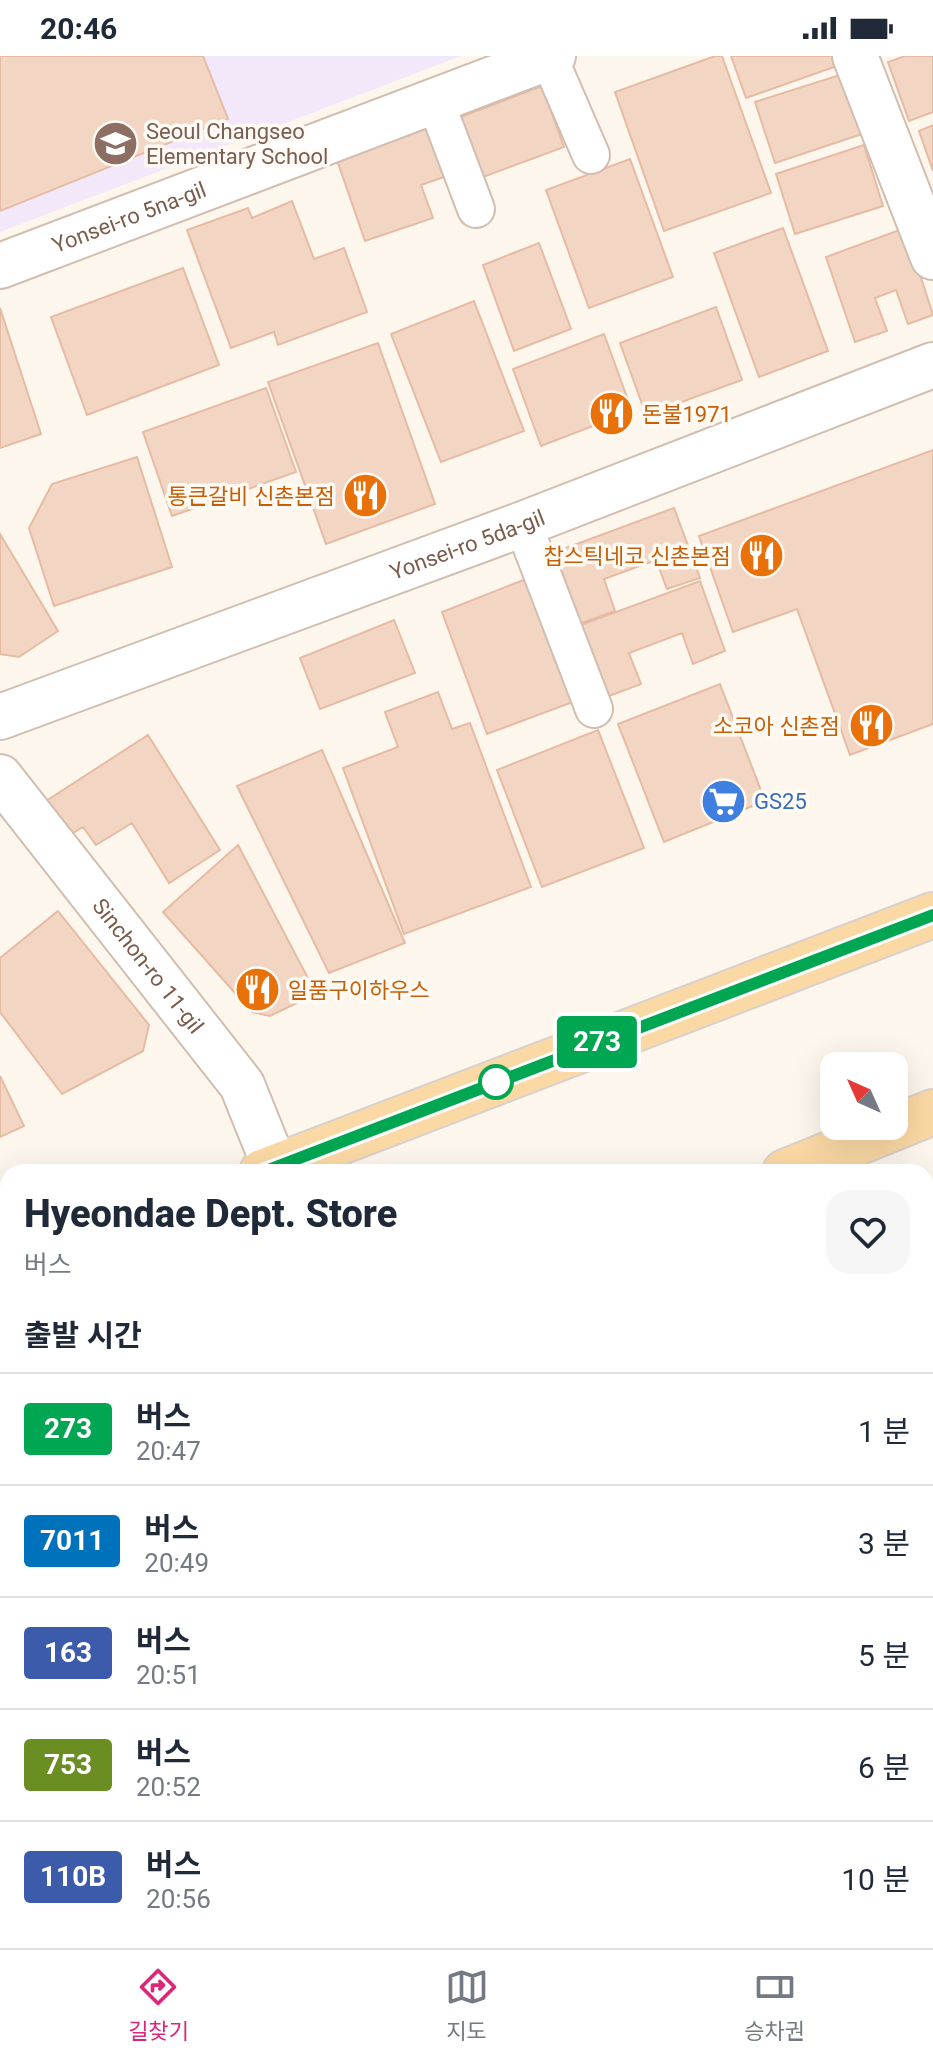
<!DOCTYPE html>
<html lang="ko">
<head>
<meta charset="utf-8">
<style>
  :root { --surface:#fff; --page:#f6f6f7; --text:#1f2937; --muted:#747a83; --line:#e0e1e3; --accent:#db2777 }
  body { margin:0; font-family:Roboto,"Noto Sans KR",sans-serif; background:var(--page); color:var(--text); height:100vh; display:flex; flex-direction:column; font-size:30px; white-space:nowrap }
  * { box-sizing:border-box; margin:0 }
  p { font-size:26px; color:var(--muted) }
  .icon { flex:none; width:44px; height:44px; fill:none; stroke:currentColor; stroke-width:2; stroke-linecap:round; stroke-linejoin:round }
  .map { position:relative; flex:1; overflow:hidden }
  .panel { position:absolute; left:0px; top:1108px; width:934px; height:784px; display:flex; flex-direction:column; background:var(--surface); border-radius:24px 24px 0 0; box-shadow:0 8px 32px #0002 }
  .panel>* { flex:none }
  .badge { padding:0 16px; border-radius:6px; font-size:28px; line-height:52px }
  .needle { width:52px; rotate:315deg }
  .tools { position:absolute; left:820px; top:996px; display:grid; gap:16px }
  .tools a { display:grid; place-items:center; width:88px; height:88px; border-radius:16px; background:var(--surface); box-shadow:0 8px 32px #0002; font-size:40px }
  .map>.badge { position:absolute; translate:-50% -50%; box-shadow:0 0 0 4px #fff }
  h2 { padding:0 24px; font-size:30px; line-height:72px }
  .round { display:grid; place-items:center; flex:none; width:84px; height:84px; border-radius:24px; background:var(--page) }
  .head { display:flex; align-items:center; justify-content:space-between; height:136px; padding:0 24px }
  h1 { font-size:38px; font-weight:800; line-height:60px }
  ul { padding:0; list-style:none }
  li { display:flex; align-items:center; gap:24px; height:112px; padding:0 24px; border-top:2px solid var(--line) }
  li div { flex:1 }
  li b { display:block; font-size:30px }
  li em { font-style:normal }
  li .badge { min-width:88px; font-weight:700; text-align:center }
  .status { display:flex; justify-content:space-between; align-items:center; height:56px; padding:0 40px; background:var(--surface); direction:ltr }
  .status svg { height:22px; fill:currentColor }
  .dock { display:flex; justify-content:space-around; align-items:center; height:112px; border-top:2px solid var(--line); background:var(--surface); font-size:22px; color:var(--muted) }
  .dock a { display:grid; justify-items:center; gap:4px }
  .dock .selected { color:var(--accent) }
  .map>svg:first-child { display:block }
  .education { fill:#f3e8fa }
  .building { fill:#f3d5c3; stroke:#e6bba3; stroke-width:2 }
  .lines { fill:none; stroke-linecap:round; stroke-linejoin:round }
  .service-casing { stroke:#d1beb0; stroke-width:40 }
  .minor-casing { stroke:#d1beb0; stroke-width:48 }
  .primary-casing { stroke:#dad1cd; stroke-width:48 }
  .service { stroke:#fff; stroke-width:36 }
  .minor { stroke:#fff; stroke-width:44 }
  .primary { stroke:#fbd9a5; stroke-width:44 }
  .line-casing { stroke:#fff; stroke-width:18 }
  .line { stroke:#00a651; stroke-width:12 }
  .stop-dot { fill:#fff; stroke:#00a651; stroke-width:4 }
  .labels { text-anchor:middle; stroke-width:7; stroke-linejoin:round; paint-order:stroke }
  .education-label { font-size:22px; fill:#785e54; stroke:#fffaf3; text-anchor:start }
  .street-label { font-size:22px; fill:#7a5c4d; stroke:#fffaf3 }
  .food-label { font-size:22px; fill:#c56008; stroke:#fffaf3; text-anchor:end }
  .shop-label { font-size:22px; fill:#366cbe; stroke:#fffaf3; text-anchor:start }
</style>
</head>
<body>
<div class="status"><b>20:46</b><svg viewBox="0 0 49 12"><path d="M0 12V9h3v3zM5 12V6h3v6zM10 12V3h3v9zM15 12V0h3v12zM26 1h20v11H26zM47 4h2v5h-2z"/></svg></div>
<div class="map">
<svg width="933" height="1892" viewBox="0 0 933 1892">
  <rect width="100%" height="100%" fill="#fdf6ec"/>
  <!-- education -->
  <path class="education" d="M0 0H461L0 176Z"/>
  <!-- building -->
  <path class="building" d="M0 0H203L228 63 0 155Z
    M715 0H722L771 137 664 175 615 36Z
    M731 0H837L840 9 746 42Z
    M905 0H933V56L909 65 888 6Z
    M843 18 862 78 775 107 755 46Z
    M542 30 564 91 475 124 453 64Z
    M933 69V115L919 75Z
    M430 71 447 120 421 129 433 162 365 185 337 104Z
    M864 89 883 150 795 178 776 118Z
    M630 103 673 221 589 252 546 134Z
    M292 145 314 203 344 192 367 256 278 289 274 276 231 292 187 174 248 152 252 162Z
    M783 172 828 295 759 321 714 197Z
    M905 172 933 259 908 268 896 234 875 242 887 275 855 286 826 201Z
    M539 187 571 273 514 295 483 209Z
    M183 212 219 309 87 359 51 261Z
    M474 245 524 375 441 406 391 278Z
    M716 251 742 324 646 359 620 287Z
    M0 252 41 378 0 392Z
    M604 278 632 355 541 390 513 313Z
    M378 287 435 448 326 488 268 326Z
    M266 332 296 416 172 460 143 376Z
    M933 394V668L850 699 797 553 733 576 699 480Z
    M137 401 172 511 54 550 29 472 52 428Z
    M674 452 700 522 667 533 656 504 604 523 615 555 579 568 552 497Z
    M0 478 58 575 19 601 0 598Z
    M526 523 573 646 487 678 442 556Z
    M700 525 725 595 693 608 682 577 629 597 641 628 604 642 578 570Z
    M394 564 415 617 320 653 300 602Z
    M720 628 765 745 664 786 618 668Z
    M438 636 452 673 470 667 531 831 404 878 343 712 398 691 385 656Z
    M598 674 644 792 542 831 497 714Z
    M148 679 220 794 169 827 132 767 96 789 83 771 68 780 46 745Z
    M322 694 405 887 329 917 237 730Z
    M238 789 310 926 295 933 301 945 270 960 252 956 163 856Z
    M58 855 149 969 143 995 62 1038 0 956V902Z
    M0 1020 24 1070 0 1081Z
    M933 1201V1450L926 1452V1204Z
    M8 1546V1629L0 1609V1550Z
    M933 1592V1758L926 1740V1595Z
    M8 1734V1830L0 1838V1739Z
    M51 1884H180L172 1892H59Z
    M212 1884H247L255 1892H204Z
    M458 1884H748L754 1892H454Z"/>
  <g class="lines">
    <defs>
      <path id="service" d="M549 2 591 99
        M436 47 476 153
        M523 468 594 653"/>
      <g id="minor">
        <path d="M855 0 933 201"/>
        <path id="s1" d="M0 210 553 0"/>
        <path id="s2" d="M0 661 523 468 933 309"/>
        <path id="s3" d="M0 721 242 1029 275 1111"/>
        <path d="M926 1529 933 1526"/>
        <path d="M870 1884 876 1892"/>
        <path d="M347 1892 351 1884"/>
      </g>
      <path id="primary" d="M262 1116 933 859
        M785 1116 933 1056
        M0 1224 8 1221
        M0 1432 8 1429"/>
    </defs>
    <!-- service casing -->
    <use href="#service" class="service-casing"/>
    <!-- minor casing -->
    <use href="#minor" class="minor-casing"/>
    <!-- primary casing -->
    <use href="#primary" class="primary-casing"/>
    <!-- service -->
    <use href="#service" class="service"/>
    <!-- minor -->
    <use href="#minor" class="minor"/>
    <!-- primary -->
    <use href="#primary" class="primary"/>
  </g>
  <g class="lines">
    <defs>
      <path id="line" d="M263 1116 933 859"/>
    </defs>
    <!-- line casing -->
    <use href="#line" class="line-casing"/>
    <!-- line -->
    <use href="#line" class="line"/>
  </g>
  <!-- icons -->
  <defs>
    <symbol id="school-disc" viewBox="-11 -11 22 22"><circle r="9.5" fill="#8d6e63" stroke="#fffaf3"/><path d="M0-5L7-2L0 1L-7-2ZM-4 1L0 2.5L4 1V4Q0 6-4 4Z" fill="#fff"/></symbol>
    <symbol id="restaurant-disc" viewBox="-11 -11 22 22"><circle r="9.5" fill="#e8710a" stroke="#fffaf3"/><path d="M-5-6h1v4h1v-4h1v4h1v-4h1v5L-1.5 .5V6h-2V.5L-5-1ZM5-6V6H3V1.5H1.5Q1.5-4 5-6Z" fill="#fff"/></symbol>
    <symbol id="supermarket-disc" viewBox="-11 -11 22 22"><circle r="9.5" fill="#3f7fe0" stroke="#fffaf3"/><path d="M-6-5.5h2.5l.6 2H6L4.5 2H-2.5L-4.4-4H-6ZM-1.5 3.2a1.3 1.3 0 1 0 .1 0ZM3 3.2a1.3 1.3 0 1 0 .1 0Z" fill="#fff"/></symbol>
  </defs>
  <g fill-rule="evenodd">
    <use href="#school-disc" x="90" y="62" width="51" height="51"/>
    <use href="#restaurant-disc" x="586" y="332" width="51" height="51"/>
    <use href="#restaurant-disc" x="340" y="414" width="51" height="51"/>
    <use href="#restaurant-disc" x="736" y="474" width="51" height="51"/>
    <use href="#restaurant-disc" x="846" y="644" width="51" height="51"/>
    <use href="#supermarket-disc" x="698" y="720" width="51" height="51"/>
    <use href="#restaurant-disc" x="232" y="908" width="51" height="51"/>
  </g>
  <!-- markers -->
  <circle class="stop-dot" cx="496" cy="1026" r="16"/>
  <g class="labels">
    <!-- education labels -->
    <g class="education-label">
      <text x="146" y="83">Seoul Changseo<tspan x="146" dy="25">Elementary School</tspan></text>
    </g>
    <!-- street labels -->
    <g class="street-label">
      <text dy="8" stroke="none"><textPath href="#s1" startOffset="138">Yonsei-ro 5na-gil</textPath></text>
      <text dy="8" stroke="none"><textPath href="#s2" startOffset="498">Yonsei-ro 5da-gil</textPath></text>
      <text dy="8" stroke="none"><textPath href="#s3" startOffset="240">Sinchon-ro 11-gil</textPath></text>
    </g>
    <!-- food labels -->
    <g class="food-label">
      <text x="642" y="366" text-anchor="start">돈불1971</text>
      <text x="335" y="448">통큰갈비 신촌본점</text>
      <text x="731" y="508">찹스틱네코 신촌본점</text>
      <text x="840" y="678">소코아 신촌점</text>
      <text x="288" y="942" text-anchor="start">일품구이하우스</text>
    </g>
    <!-- shop labels -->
    <g class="shop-label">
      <text x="754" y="753">GS25</text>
    </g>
  </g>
</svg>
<div class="tools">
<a><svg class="needle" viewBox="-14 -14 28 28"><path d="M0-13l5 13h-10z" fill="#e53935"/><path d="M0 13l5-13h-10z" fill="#747a83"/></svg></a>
</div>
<b class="badge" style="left:597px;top:986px;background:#00a651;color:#fff">273</b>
<section class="panel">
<div class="head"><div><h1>Hyeondae Dept. Store</h1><p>버스</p></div><a class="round"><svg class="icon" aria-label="heart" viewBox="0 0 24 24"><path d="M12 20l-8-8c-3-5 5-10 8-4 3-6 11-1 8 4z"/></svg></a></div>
<h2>출발 시간</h2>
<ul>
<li><span class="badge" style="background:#00a651;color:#fff">273</span><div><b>버스</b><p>20:47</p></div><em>1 분</em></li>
<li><span class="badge" style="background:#0072bc;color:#fff">7011</span><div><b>버스</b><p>20:49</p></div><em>3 분</em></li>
<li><span class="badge" style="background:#3d5bab;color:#fff">163</span><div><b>버스</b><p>20:51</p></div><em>5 분</em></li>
<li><span class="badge" style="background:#6b8e23;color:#fff">753</span><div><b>버스</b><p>20:52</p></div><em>6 분</em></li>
<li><span class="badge" style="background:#3d5bab;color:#fff">110B</span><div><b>버스</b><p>20:56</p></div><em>10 분</em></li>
</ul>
</section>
</div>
<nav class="dock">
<a class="selected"><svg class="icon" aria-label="directions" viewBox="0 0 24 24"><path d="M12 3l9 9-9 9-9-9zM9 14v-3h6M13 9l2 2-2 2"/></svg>길찾기</a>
<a><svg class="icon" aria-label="map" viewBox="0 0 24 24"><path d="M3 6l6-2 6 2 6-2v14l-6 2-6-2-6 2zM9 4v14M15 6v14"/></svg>지도</a>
<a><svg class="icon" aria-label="tickets" viewBox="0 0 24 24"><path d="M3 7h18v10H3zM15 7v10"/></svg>승차권</a>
</nav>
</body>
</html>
